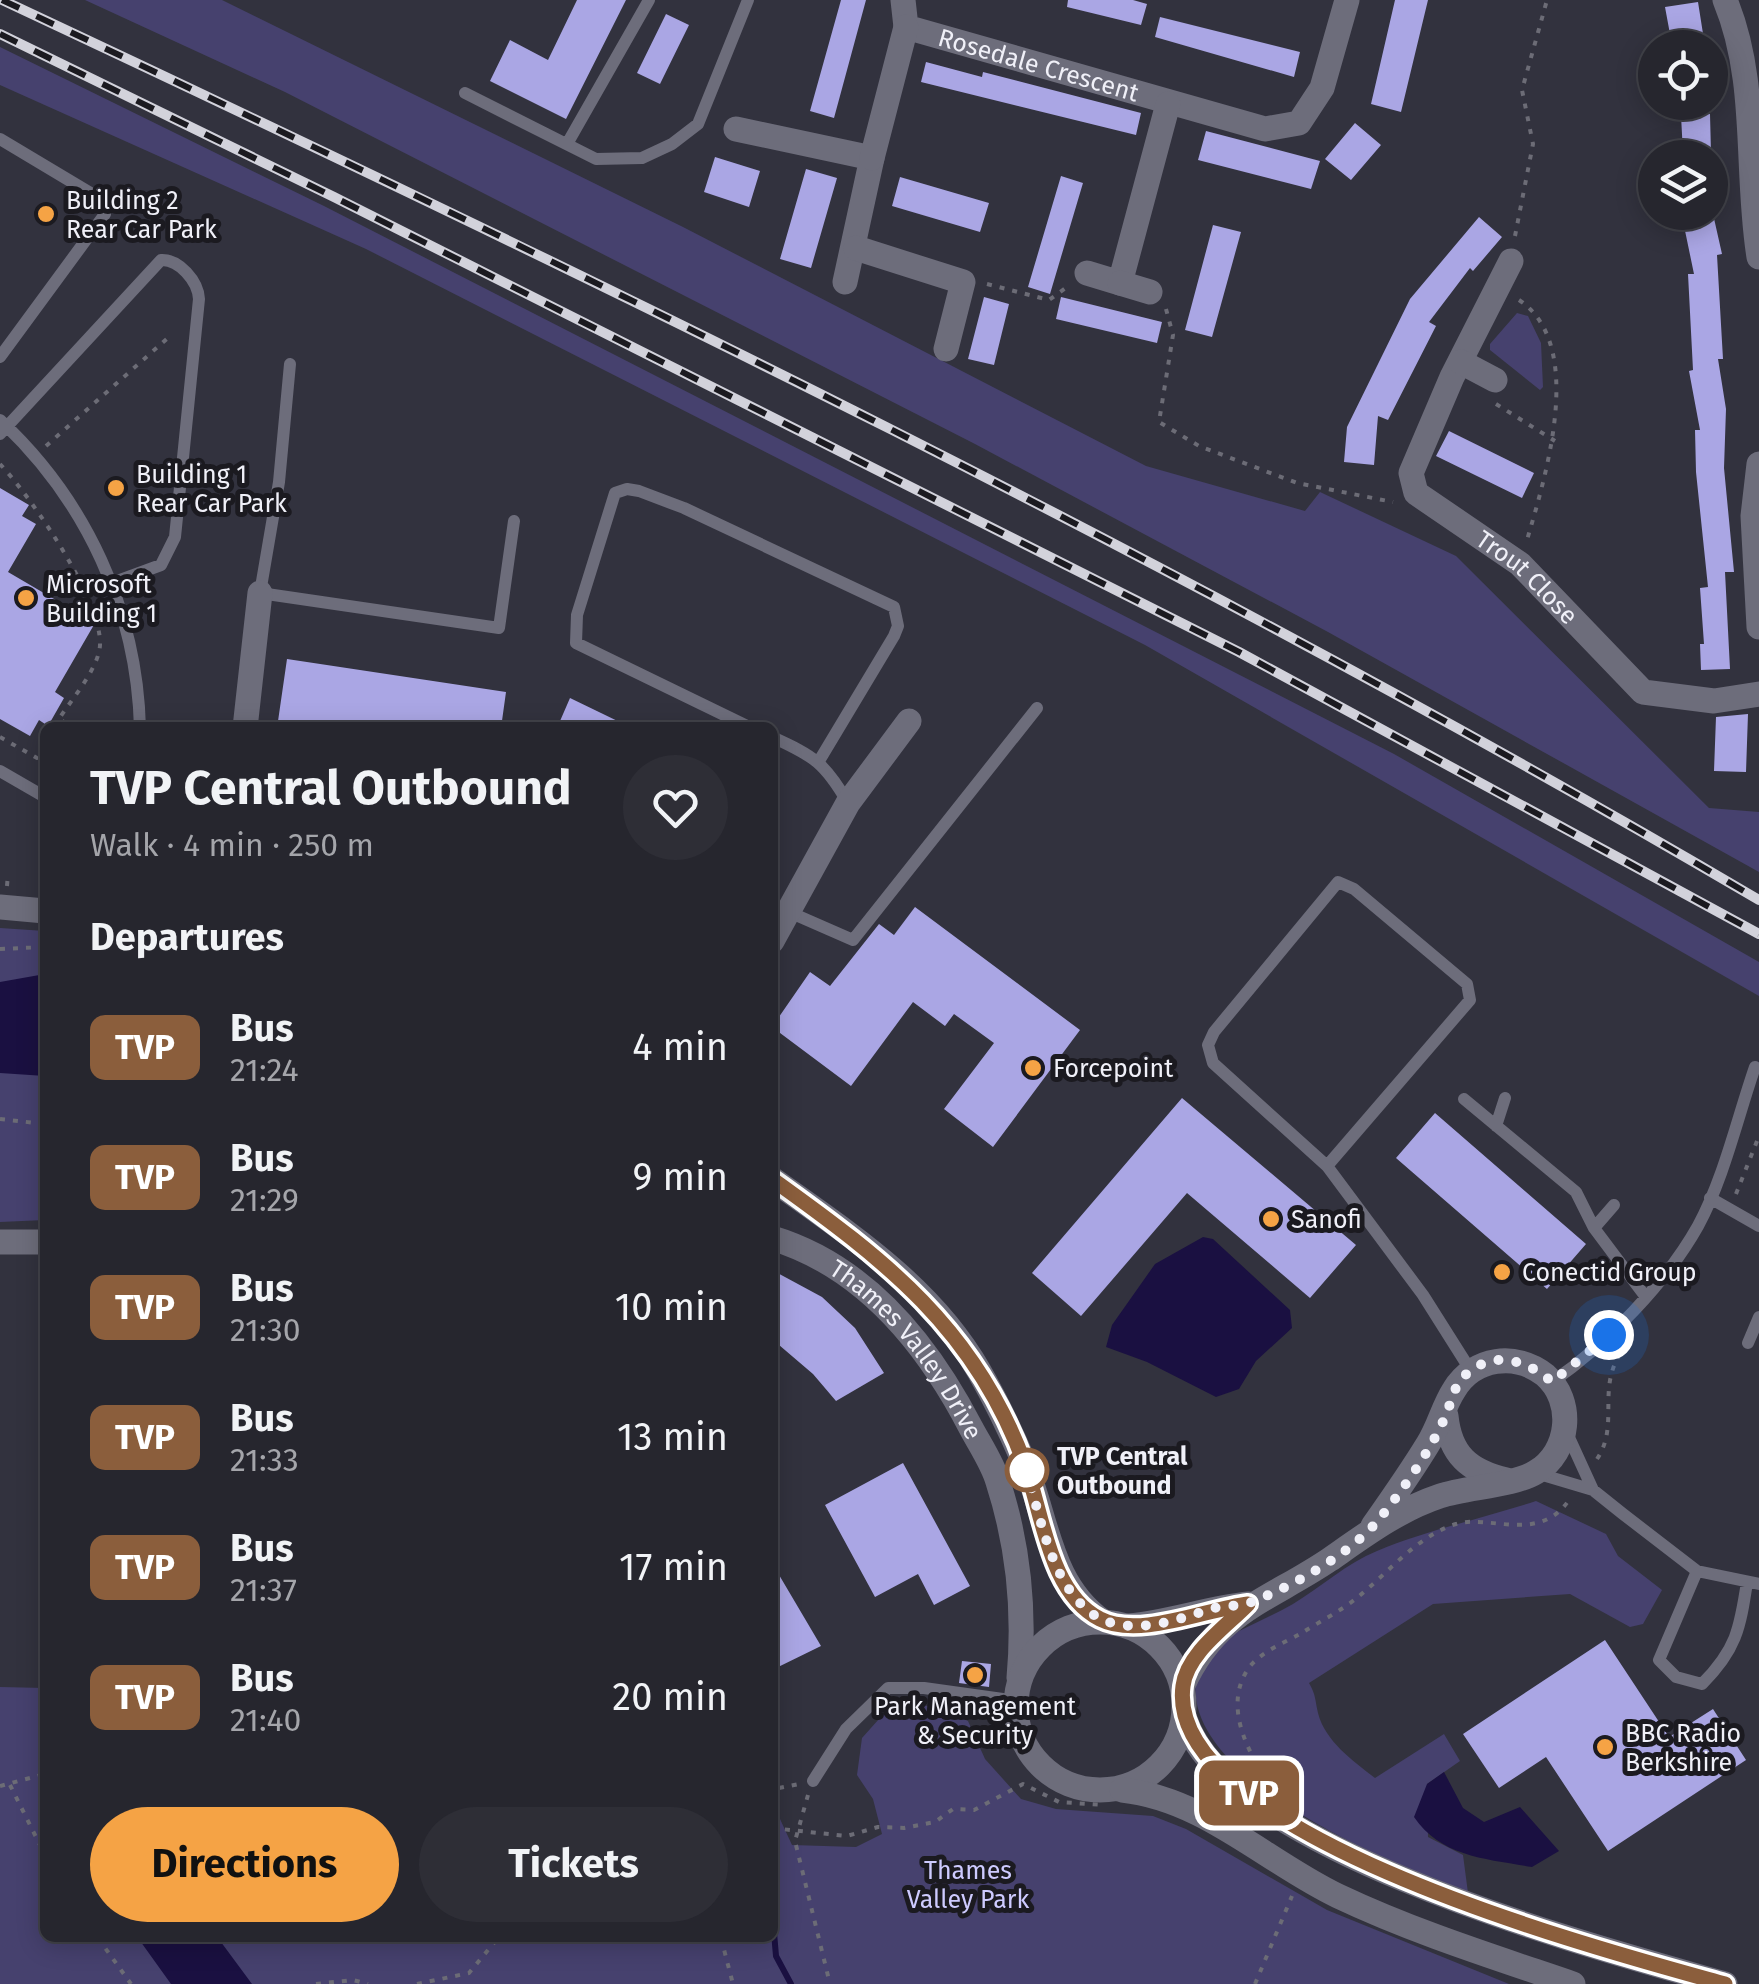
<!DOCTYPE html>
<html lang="en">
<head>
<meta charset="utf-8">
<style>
  :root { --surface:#26262e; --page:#2e2e36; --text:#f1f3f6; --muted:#a4a5aa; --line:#42434a; --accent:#f5a345 }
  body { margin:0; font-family:"Fira Sans",sans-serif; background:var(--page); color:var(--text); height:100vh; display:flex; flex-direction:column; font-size:38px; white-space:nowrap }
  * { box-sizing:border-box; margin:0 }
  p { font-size:32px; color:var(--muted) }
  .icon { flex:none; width:55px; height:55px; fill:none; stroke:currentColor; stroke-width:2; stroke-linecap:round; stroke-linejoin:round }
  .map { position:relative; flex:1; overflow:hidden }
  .side { position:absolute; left:40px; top:722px; width:738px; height:1220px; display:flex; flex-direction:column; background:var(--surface); border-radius:15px; box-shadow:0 5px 25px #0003,0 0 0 2px var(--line) }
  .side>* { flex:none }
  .badge { padding:0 20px; border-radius:15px; font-size:35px; line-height:65px }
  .controls { position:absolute; left:1638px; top:30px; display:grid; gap:20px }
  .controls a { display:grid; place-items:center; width:90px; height:90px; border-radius:50%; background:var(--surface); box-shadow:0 5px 25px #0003,0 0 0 2px var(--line); font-size:50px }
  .you { position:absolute; width:50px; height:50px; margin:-25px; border:8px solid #fff; border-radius:50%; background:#1a73e8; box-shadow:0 0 0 15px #1a73e833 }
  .map>.badge { position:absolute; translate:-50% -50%; box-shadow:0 0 0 5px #fff }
  h2 { padding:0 50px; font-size:38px; line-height:90px }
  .round { display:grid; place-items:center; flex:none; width:105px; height:105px; border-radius:52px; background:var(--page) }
  .overview { display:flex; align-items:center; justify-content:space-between; height:170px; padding:0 50px }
  h1 { font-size:48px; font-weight:700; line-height:75px }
  .cta { display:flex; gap:20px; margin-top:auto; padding:20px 50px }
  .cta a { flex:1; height:115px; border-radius:60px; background:var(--accent); color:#111; font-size:40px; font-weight:700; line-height:115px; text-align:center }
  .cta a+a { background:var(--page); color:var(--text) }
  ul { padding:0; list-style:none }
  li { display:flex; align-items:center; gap:30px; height:130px; padding:0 50px }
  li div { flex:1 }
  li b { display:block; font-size:38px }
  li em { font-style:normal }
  li .badge { min-width:110px; font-weight:700; text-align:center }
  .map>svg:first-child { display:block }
  .green { fill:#46416e }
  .water { fill:#1a1041 }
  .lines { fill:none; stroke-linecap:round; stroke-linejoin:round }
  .stream { stroke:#1a1041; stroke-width:6 }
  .building { fill:#aaa6e4 }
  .path { stroke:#6c6c76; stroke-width:4; stroke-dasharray:5 8; stroke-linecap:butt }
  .lane { stroke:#6d6d7b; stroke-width:12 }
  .street { stroke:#6d6d7b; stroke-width:25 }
  .rail-casing { stroke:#d2d2db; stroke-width:10 }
  .rail { stroke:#1b1a20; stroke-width:6; stroke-dasharray:19; stroke-linecap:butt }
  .line-casing { stroke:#fff; stroke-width:22 }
  .line { stroke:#8b5e3c; stroke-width:15 }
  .walk { stroke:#f0f0f8; stroke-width:10; stroke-dasharray:0 18 }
  .poi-dot { fill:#f5a345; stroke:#1b1a20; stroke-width:4 }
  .stop-dot { fill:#fff; stroke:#8b5e3c; stroke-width:5 }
  .labels { text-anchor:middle; stroke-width:10; stroke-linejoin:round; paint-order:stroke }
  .street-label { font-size:25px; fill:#f0f0f8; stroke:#1b1a20 }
  .poi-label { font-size:25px; fill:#f0f0f8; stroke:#1b1a20; text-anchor:start }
  .stop-label { font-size:25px; font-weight:bold; fill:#f0f0f8; stroke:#1b1a20; text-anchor:start }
  .park-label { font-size:25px; fill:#cecbff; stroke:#1b1a20 }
</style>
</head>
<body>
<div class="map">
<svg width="1759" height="1984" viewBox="0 0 1759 1984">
  <rect width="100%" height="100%" fill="#32323e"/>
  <!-- green -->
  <path class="green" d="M85 0H222L683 227 1146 466 1305 511 1320 492 1456 556 1709 808 1759 812V872L1328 632 975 444 285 92Z
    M0 47 324 206 1394 754 1759 962V996L1145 645 366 249 0 85Z
    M1517 313 1528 316 1541 343 1543 387 1540 390 1490 350V344Z
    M0 928 45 931V1220L0 1222Z
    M1536 1501 1606 1534 1618 1556 1662 1590 1643 1624 1630 1627 1570 1594 1433 1604 1309 1683C1316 1695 1315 1700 1318 1713 1325 1741 1353 1761 1375 1778L1444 1734 1460 1761 1427 1784 1428 1837 1463 1855 1468 1893C1392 1863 1163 1774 1199 1665 1202 1657 1213 1647 1219 1643 1243 1627 1269 1618 1293 1604 1321 1587 1347 1563 1377 1551 1427 1530 1484 1518 1536 1501Z
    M0 1687 45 1688V1938H772L773 1819H780L792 1845 856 1847 882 1834 873 1799 857 1775 862 1738 896 1700 943 1709 968 1721 985 1759 1021 1799 1056 1809 1153 1816 1186 1829 1327 1910 1509 1984H0Z"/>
  <!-- water -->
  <path class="water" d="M45 974V1076L0 1073V982Z
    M1203 1237 1213 1239 1290 1310 1292 1328 1256 1361 1239 1389 1216 1397 1147 1362 1106 1347 1112 1325 1155 1264Z
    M1444 1772 1463 1808 1484 1822 1520 1807 1559 1851 1532 1867C1487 1859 1441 1857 1414 1817L1427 1784Z
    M138 1938H218L252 1984H171Z"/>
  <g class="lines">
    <!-- stream -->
    <path class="stream" d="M772 1909 776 1956 791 1984"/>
  </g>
  <!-- building -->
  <path class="building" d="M577 0H626L566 119 490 81 510 40 548 60Z
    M841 0H866L834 118 810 111Z
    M1068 0H1133L1147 4 1141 25 1067 7Z
    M1395 0H1428L1401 112 1371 104Z
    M1698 2 1704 40 1672 45 1665 7Z
    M666 14 689 25 660 84 637 73Z
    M1160 17 1300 52 1294 77 1155 37Z
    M926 62 982 77 983 72 1141 113 1136 135 921 82Z
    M1710 114 1711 153 1683 154 1681 115Z
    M1355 123 1381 145 1351 180 1325 159Z
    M1206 131 1320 161 1311 189 1198 160Z
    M715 157 760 171 749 207 704 192Z
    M806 169 837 178 811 268 780 259Z
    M1061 176 1083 183 1050 294 1028 287Z
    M900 177 989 203 980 232 892 206Z
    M1713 214 1722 254 1717 255 1723 359H1718L1726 409 1724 468 1734 572H1725L1730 669 1701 670 1700 644H1704L1700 588 1708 587 1696 472 1695 430H1700L1689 371 1693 370 1688 274H1694L1683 221Z
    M1479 217 1502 237 1473 271 1470 268 1429 322 1436 326 1388 420 1378 416 1374 465 1344 462 1347 427 1410 299Z
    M1213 225 1241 232 1212 337 1185 330Z
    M984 297 1009 304 994 365 968 359Z
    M1061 297 1162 322 1157 343 1056 319Z
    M1449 431 1534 473 1522 498 1436 456Z
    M0 488 29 505 22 516 36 524 8 572 95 623 55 692 64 698 48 726 39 720 30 736 0 719Z
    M287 659 506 692 501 728H277Z
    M570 698 632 728H557Z
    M1748 714 1746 772 1714 771 1716 717Z
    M915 907 1080 1030 993 1147 944 1109 994 1043 954 1014 945 1026 913 1002 851 1086 772 1027 810 972 830 986 879 924 894 935Z
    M1182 1098 1356 1245 1310 1298 1187 1193 1081 1316 1032 1273Z
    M1435 1113 1586 1244 1547 1289 1396 1158Z
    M772 1270 822 1297 855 1328 884 1373 836 1401 813 1374 772 1339Z
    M903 1463 970 1586 934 1605 918 1574 875 1597 825 1505Z
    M772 1563 821 1646 772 1670Z
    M1605 1640 1669 1737 1713 1709 1746 1760 1608 1851 1546 1757 1499 1788 1463 1734Z
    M962 1661 991 1664 989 1687 959 1683Z"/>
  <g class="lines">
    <!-- path -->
    <path class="path" d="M1515 236 1533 144 1522 90 1547 0
      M987 284 1049 300 1067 287
      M1519 300C1587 345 1545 478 1527 540
      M1166 309 1173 335 1159 422 1199 446 1297 483 1393 502
      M1496 404 1555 441
      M46 446 170 336
      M0 464C31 497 102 599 100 645 99 668 71 700 59 719L64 722 61 728
      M0 737 37 758 45 748
      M7 886 8 874
      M0 949 45 947
      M0 1119 45 1124
      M1736 1194 1759 1136
      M1597 1459C1621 1423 1594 1386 1625 1347
      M1263 1774C1245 1746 1227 1707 1245 1674 1255 1654 1282 1644 1300 1634 1319 1622 1341 1611 1358 1597 1388 1573 1417 1536 1456 1524 1489 1514 1539 1544 1569 1500
      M10 1785 45 1855
      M0 1786 45 1774
      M779 1788 799 1784
      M808 1795 795 1841 830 1984
      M772 1828 847 1836 878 1827 904 1828 935 1822 953 1809 974 1810 1023 1784 1059 1802 1104 1805
      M98 1938 131 1984
      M721 1938 733 1984
      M316 1984 353 1980 368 1984
      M417 1984 469 1973 498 1938
      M1255 1984 1292 1896"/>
    <!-- lane -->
    <path class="lane" d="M465 93 596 159 642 158 672 144 698 124 748 0
      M0 139 97 197 105 214 0 357
      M567 144 649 0
      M290 364 279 482 260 593 499 628 514 521
      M0 420C86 500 137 610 140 728
      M0 434 161 260C179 259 198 281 199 299L175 537 161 565 112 583
      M751 728 576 643 577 615 615 493 627 489 639 491 684 508 894 607 898 626 894 636 819 761
      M772 737C814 756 825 763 848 803
      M0 771 45 797
      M789 912 853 940 1037 708
      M1464 1099 1576 1192 1594 1228 1645 1296
      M1496 1126 1505 1098
      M1327 1166 1470 1000 1467 984 1354 889 1338 882 1214 1032 1208 1045 1213 1063 1327 1166 1423 1295 1471 1371
      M1710 1198 1759 1226
      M1594 1228 1614 1205
      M1748 1343 1759 1317
      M1552 1382C1606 1345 1666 1283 1698 1226 1724 1178 1737 1119 1755 1067
      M1567 1433 1593 1490 1623 1514 1697 1571 1759 1584
      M1536 1473 1593 1490
      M1697 1571 1659 1660 1676 1677 1702 1684C1736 1650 1740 1629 1747 1582
      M813 1781 846 1729 888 1688H924L1017 1701"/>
    <!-- street -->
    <g class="street">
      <path id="s1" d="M903 0 906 27 1265 129 1299 123 1322 88 1347 0"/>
      <path d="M1725 0C1759 82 1745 170 1759 257"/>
      <path d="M736 129 872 158 845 282"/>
      <path d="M872 158 906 27"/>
      <path d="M856 248 963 282 946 349"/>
      <path id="s2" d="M1511 261 1452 377 1411 473 1416 493 1520 564 1643 692 1714 701 1759 694"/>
      <path d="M1087 273 1120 283 1168 104"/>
      <path d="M1120 283 1150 292"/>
      <path d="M1461 362 1495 380"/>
      <path d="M1759 464 1753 516 1759 627"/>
      <path d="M245 728 260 593"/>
      <path d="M0 907 45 911"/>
      <path d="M772 941 848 803 909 721"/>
      <path d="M772 1179C849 1234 931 1287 979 1371 995 1399 1010 1430 1023 1460 1048 1518 1048 1582 1102 1621"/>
      <path id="s3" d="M772 1238C865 1266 928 1345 971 1428 980 1445 993 1464 998 1482 1019 1547 1025 1612 1019 1678"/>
      <path d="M0 1242H45"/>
      <path d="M1446 1416C1450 1455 1469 1471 1506 1480"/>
      <circle cx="1100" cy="1706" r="84"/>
      <path d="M1129 1626C1171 1622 1208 1608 1249 1604"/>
      <path d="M1183 1685C1217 1611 1268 1601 1329 1560 1365 1535 1398 1510 1440 1496 1467 1487 1513 1486 1536 1472 1570 1452 1575 1401 1545 1375 1516 1352 1474 1357 1454 1390 1443 1407 1439 1427 1428 1444 1411 1472 1392 1499 1373 1526"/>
      <path d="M1185 1719C1228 1851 1599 1948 1725 1984"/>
      <path d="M1122 1790C1205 1799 1265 1861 1338 1896 1414 1932 1494 1957 1573 1984"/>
    </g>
    <defs>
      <path id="rail" d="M2 0C598 279 1191 566 1759 900
        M0 34 334 197 1239 652 1759 934"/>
    </defs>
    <!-- rail casing -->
    <use href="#rail" class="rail-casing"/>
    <!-- rail -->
    <use href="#rail" class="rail"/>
  </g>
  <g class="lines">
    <defs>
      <path id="line" d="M772 1179C885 1260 976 1329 1025 1465 1043 1514 1049 1593 1100 1619 1139 1639 1206 1609 1248 1604 1227 1626 1187 1653 1183 1686 1163 1836 1614 1953 1725 1984"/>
    </defs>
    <!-- line casing -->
    <use href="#line" class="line-casing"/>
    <!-- line -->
    <use href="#line" class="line"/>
    <!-- walk -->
    <path class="walk" d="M1027 1470 1024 1462C1039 1509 1048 1574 1085 1608 1118 1639 1170 1623 1207 1610 1222 1605 1238 1607 1252 1602 1292 1586 1345 1557 1374 1525 1399 1496 1430 1452 1445 1417 1453 1399 1453 1384 1470 1371 1498 1350 1529 1362 1552 1382L1609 1335"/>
  </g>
  <!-- markers -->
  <g class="poi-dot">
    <circle cx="46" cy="214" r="10"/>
    <circle cx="116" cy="488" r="10"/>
    <circle cx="26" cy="598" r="10"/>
    <circle cx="1033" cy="1068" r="10"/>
    <circle cx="1271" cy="1219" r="10"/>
    <circle cx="1502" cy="1272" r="10"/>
    <circle cx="975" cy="1675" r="10"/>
    <circle cx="1605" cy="1747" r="10"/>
  </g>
  <circle class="stop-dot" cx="1027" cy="1470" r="20"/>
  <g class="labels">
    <!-- street labels -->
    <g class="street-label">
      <text dy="9" stroke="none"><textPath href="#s1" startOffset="165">Rosedale Crescent</textPath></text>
      <text dy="9" stroke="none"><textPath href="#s2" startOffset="395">Trout Close</textPath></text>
      <text dy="9" stroke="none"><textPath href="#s3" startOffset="180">Thames Valley Drive</textPath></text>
    </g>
    <!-- poi labels -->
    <g class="poi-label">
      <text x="66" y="209">Building 2<tspan x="66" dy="29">Rear Car Park</tspan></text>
      <text x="136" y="483">Building 1<tspan x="136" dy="29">Rear Car Park</tspan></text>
      <text x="46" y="593">Microsoft<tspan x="46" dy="29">Building 1</tspan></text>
      <text x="1053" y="1077">Forcepoint</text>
      <text x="1291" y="1228">Sanofi</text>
      <text x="1522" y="1281">Conectid Group</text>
      <text x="975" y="1715" text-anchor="middle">Park Management<tspan x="975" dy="29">&amp; Security</tspan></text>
      <text x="1625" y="1742">BBC Radio<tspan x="1625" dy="29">Berkshire</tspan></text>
    </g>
    <!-- stop labels -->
    <g class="stop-label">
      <text x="1057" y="1465">TVP Central<tspan x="1057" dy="29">Outbound</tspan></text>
    </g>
    <!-- park labels -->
    <g class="park-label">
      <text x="968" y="1879">Thames<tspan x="968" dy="29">Valley Park</tspan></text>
    </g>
  </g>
</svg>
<div class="controls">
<a><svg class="icon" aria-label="locate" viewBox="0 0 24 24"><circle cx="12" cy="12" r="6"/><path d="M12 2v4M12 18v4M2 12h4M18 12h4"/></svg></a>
<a><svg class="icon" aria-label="layers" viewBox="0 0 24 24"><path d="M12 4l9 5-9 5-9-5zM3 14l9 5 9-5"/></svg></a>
</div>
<div class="you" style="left:1609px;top:1335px"></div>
<b class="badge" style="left:1249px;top:1793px;background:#8b5e3c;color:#fff">TVP</b>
<section class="side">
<div class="overview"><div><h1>TVP Central Outbound</h1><p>Walk · 4 min · 250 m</p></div><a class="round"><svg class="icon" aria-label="heart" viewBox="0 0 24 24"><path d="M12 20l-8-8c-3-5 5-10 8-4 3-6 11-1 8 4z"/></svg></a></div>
<h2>Departures</h2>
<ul>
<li><span class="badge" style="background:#8b5e3c;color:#fff">TVP</span><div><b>Bus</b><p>21:24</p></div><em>4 min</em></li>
<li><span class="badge" style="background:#8b5e3c;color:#fff">TVP</span><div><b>Bus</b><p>21:29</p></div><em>9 min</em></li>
<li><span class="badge" style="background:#8b5e3c;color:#fff">TVP</span><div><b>Bus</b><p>21:30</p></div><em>10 min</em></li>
<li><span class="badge" style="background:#8b5e3c;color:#fff">TVP</span><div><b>Bus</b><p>21:33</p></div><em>13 min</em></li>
<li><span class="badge" style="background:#8b5e3c;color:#fff">TVP</span><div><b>Bus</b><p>21:37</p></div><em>17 min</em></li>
<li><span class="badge" style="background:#8b5e3c;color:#fff">TVP</span><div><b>Bus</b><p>21:40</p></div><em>20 min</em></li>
</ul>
<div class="cta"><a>Directions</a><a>Tickets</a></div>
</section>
</div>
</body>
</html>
